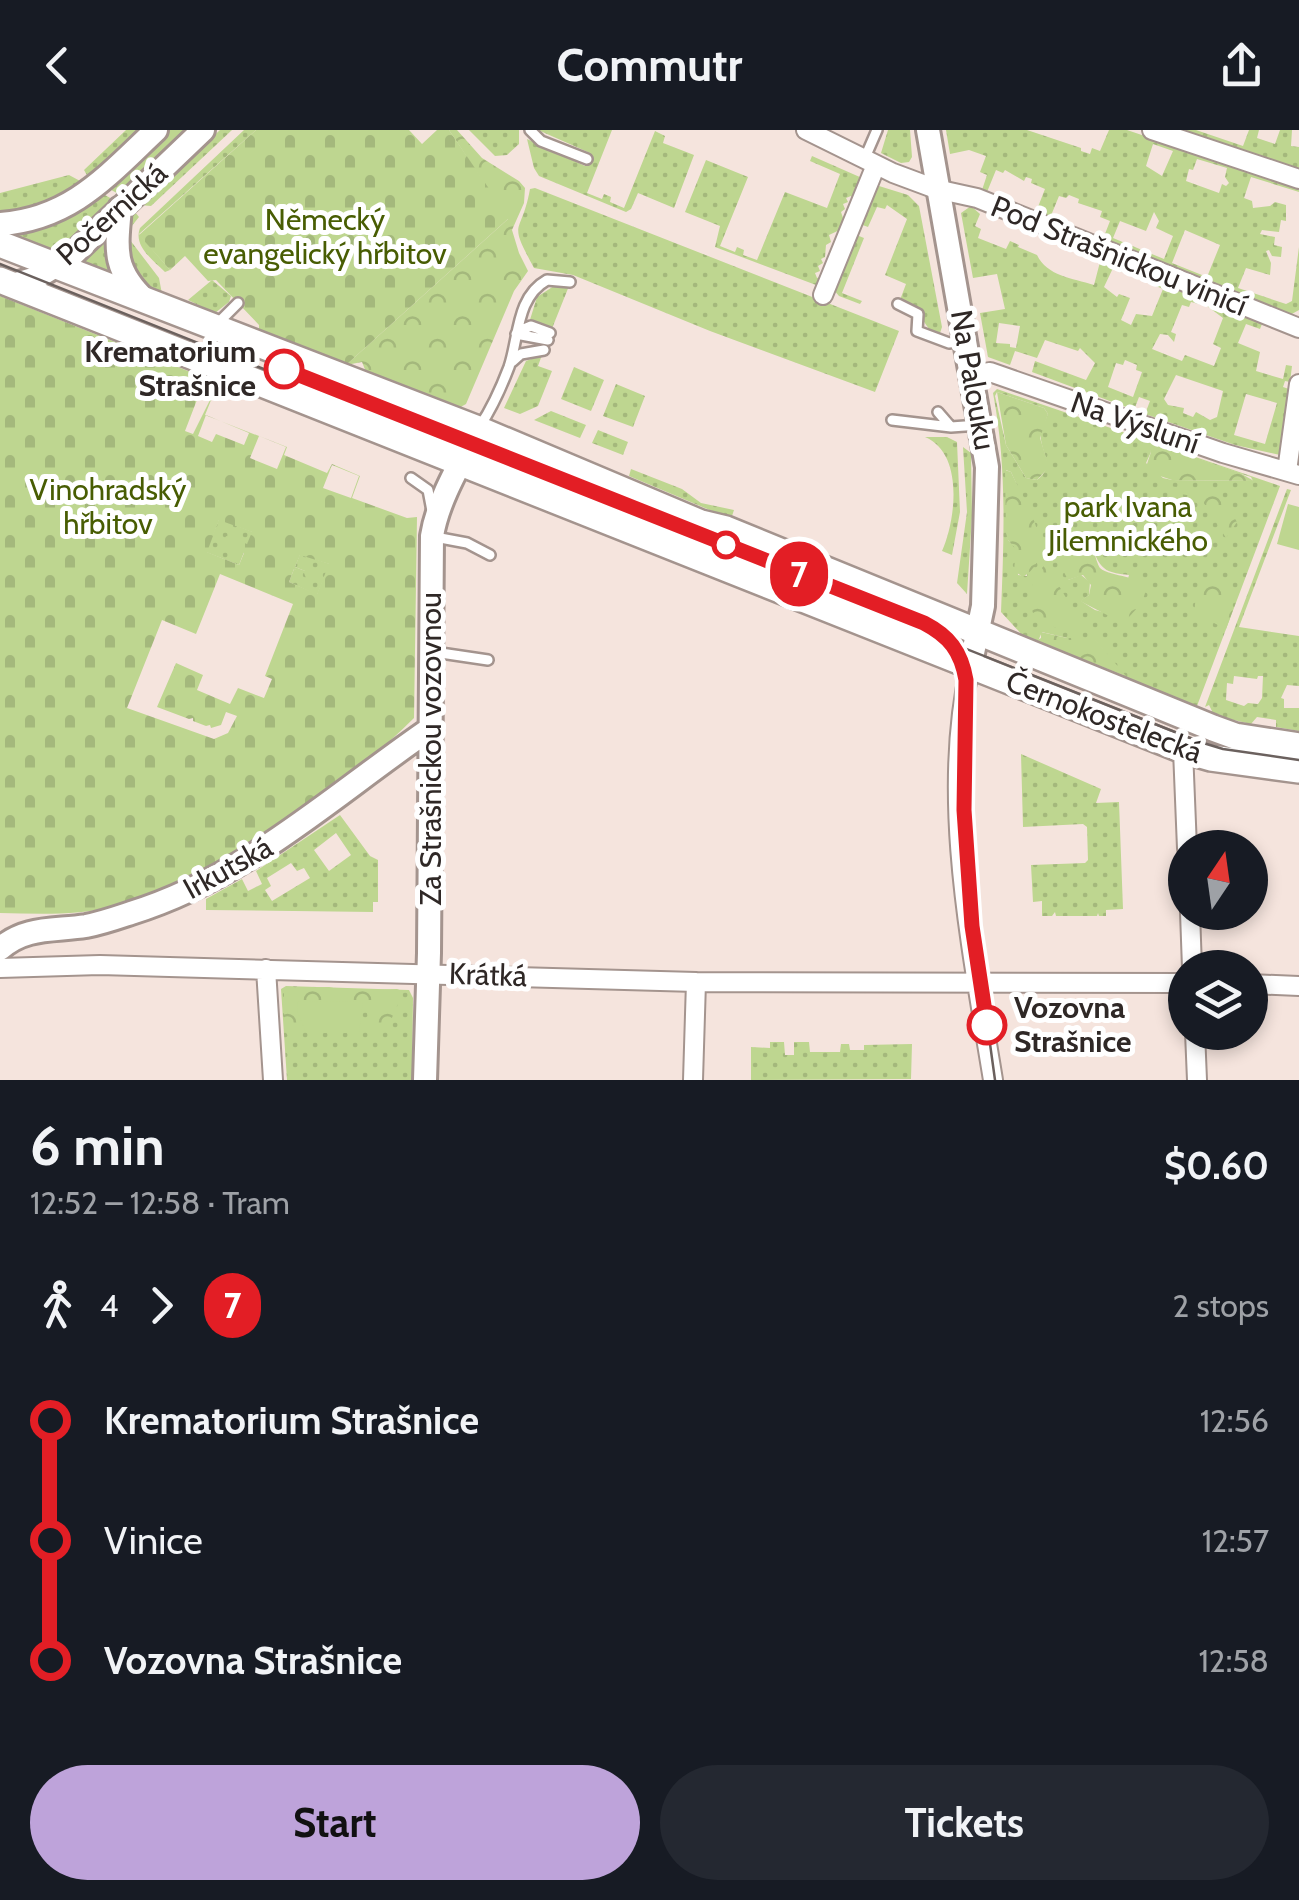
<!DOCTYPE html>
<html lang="en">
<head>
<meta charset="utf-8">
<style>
  :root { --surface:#171b24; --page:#242831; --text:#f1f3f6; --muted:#9ea1a6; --accent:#bea3da }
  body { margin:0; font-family:Cabin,sans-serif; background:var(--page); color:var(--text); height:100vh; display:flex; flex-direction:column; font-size:38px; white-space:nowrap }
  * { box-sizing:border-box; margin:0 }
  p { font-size:32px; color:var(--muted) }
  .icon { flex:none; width:55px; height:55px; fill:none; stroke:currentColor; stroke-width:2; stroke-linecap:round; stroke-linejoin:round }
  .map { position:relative; height:950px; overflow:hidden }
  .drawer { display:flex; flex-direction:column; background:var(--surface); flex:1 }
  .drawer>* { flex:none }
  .badge { padding:0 20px; border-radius:32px; font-size:35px; line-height:65px }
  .needle { width:65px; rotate:13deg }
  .fabs { position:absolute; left:1168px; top:700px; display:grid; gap:20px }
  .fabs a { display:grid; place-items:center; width:100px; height:100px; border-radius:50%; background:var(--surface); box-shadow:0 5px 15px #0003; font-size:50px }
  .map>.badge { position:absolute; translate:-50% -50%; box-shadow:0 0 0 5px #fff }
  .legs { display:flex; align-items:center; gap:15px; height:110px; padding:0 30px; font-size:32px }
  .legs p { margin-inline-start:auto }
  .headline { display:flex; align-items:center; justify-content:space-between; height:170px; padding:0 30px }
  h1 { font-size:55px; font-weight:700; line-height:75px }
  .button { display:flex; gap:20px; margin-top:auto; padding:20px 30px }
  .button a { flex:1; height:115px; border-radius:60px; background:var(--accent); color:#111; font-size:40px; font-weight:700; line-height:115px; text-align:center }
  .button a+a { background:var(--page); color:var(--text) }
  ul { padding:0 30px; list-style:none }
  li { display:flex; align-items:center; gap:35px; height:120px; font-size:38px }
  li i { display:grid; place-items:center; width:15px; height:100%; margin:0 12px; background:currentColor }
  li i::after { content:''; width:25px; height:25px; margin:-12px; border:8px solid; border-radius:50%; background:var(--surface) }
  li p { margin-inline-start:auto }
  li:first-child i { background:linear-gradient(#0000 50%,currentColor 0) }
  li:last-child i { background:linear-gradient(currentColor 50%,#0000 0) }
  header { display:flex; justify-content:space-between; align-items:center; height:130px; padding:0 30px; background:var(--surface); font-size:45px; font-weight:700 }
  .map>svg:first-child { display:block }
  .green { fill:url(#green-dots); fill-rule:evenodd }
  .forest { fill:url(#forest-crowns) }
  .cemetery { fill:url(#cemetery-stones); fill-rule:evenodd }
  .pitch { fill:#bed690 }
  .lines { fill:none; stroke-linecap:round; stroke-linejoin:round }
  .service-casing { stroke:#a4948e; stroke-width:14 }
  .minor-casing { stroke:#a4948e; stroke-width:22 }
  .tertiary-casing { stroke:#a4948e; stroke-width:28 }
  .secondary-casing { stroke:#a4948e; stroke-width:30 }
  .service { stroke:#fff; stroke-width:9 }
  .minor { stroke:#fff; stroke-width:18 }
  .tertiary { stroke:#fff; stroke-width:22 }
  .secondary { stroke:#fff; stroke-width:25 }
  .tram { stroke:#6b615e; stroke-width:2.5 }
  .line-1-casing { stroke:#fff; stroke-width:22 }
  .line-1 { stroke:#e31e25; stroke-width:15 }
  .stop-1-dot { fill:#fff; stroke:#e31e25; stroke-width:5 }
  .labels { text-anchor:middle; stroke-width:10; stroke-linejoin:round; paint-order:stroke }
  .street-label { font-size:30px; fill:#2f2826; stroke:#fff }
  .park-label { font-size:30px; fill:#485d03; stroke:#fff }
  .stop-label { font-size:30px; font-weight:bold; fill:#2f2826; stroke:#fff; text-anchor:end }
</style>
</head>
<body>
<header><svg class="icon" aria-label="back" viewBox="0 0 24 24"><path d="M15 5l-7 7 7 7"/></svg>Commutr<svg class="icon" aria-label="share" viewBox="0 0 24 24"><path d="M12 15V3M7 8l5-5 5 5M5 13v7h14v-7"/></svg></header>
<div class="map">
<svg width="1299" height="950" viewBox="0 0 1299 950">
  <defs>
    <pattern id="green-dots" width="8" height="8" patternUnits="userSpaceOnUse" patternTransform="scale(2.5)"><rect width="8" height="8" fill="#bed690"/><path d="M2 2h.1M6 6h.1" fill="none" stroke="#a4b87c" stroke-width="1.8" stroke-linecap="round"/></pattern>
    <pattern id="forest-crowns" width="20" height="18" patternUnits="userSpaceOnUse" patternTransform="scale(2.5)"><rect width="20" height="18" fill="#bed690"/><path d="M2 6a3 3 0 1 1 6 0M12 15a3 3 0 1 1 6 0" fill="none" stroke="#a4b87c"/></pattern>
    <pattern id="cemetery-stones" width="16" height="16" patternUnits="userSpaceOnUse" patternTransform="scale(2.5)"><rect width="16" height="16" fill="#bed690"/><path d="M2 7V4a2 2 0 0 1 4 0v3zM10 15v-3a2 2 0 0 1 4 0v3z" fill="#a4b87c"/></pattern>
  </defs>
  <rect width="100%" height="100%" fill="#f5e4dd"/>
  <!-- green -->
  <path class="green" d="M126 0H139L88 47 84 40Z
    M164 0H195L124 67 104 56Z
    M220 0H232L151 76 140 75Z
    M244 0H256L139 104 170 140 165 142C153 130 133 116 140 98Z
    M469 0H519V14L507 25 495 26Z
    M538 0H612L587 63 602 69 604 64 611 67 610 72 624 78 655 1 665 6 663 13 694 25 674 78 638 63 631 79 626 82 539 46 534 38 527 9 585 36 590 23Z
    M888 0H910L912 27 909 32 901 33 881 23Z
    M946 0H1027L1081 18V21L1090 24 1092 18 1100 21 1109 0H1127L1299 58V62L1251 47 1244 68 1252 71 1253 78 1270 76 1275 72 1286 75V91L1281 90 1279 102 1262 100 1260 104 1275 107 1274 115 1282 117 1281 127 1272 126 1269 120 1266 121 1271 133 1270 145 1246 138 1238 158 1286 174 1292 171 1299 117V180L1290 185 1103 109 1110 91 1100 87 1102 81 1078 73 1079 69 1069 65 1066 68 1059 66 1050 88 1036 82 1045 59 1031 53 1032 49 1026 47 1024 51 1005 40 1003 43 996 40 987 62 982 60 987 45 980 42 986 26 969 20 950 24ZM1153 14 1173 21 1162 46 1146 36ZM1197 29 1227 38 1225 47 1229 53 1226 56 1222 54 1219 63 1186 51 1189 39 1193 40ZM1154 82 1159 91 1156 98 1173 106 1164 129 1113 108 1120 91 1146 101ZM1185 100 1220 115 1207 147 1172 133Z
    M1183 0H1196L1243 16 1249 0H1259L1257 8 1275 14 1280 0H1292L1291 16 1299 17V39Z
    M812 26 862 48 853 71 851 66 846 68 848 72 843 74 845 79 841 82 846 97 829 105 831 112 826 115 825 127 821 129 823 133 818 136 820 141 815 143 817 148 821 147 816 155 715 117 720 96 685 82 706 30 748 47 720 116 735 122 737 117 744 120 743 125 757 130 785 62 827 78 840 44 810 31Z
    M69 45 82 52C53 72 35 79 0 84V63Z
    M879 56 908 65 919 76 942 197 939 206C920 197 927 182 900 170L906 154 885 145 907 89 887 75 885 79 877 77 868 97 857 93Z
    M535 58 899 201 875 262 710 201 573 145 534 138C507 88 521 108 530 59Z
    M98 61 119 73 60 125 11 106 10 103Z
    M971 76 980 84 975 96 981 99 978 108 1006 119 1010 111 1019 115 1018 117 1037 125C1047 146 1072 148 1094 155L1100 132 1079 124 1081 120 1262 194 1260 199 1246 194 1238 213 1260 222 1256 241 1283 249 1286 235 1292 236 1290 252 1285 251 1283 257 1289 259 1280 325 1235 315 1145 284 1150 271 1139 267 1134 280 1032 242 1035 231 1086 250 1095 233 1080 218 1078 221 1045 210 1037 228 1015 221 1010 235 988 227 980 183 1005 179 997 144 973 148 961 83ZM1113 138 1163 159 1152 186 1136 184 1131 195 1121 190 1130 168 1119 164 1117 167 1104 157ZM1191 172 1207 176 1223 188 1213 214 1221 218 1214 236 1185 225 1182 231 1152 219 1160 204 1168 205 1174 212 1176 204 1171 202 1182 175 1189 177ZM999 193 1020 196 1016 218 1010 217V214L996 213ZM1125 230 1137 235 1136 240 1142 242 1133 267 1108 257 1116 233 1123 235ZM1176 245 1223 261 1217 287 1210 290 1196 282 1193 287 1183 283 1184 278 1168 275 1164 269ZM1246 264 1277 273 1265 314 1234 305Z
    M135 82 139 87 131 97 130 110 159 148 162 164H152L127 132 130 90Z
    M854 104 864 108 842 163 862 171 860 174 839 166 833 159Z
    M106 105 114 147 83 135 81 130Z
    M212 150 231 166 229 172 215 183 188 170Z
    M557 154 569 156 551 201 529 193 537 167Z
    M542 225 538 236 552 241 538 276 520 284 504 278 526 231Z
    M574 237 604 250 591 281 561 269Z
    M616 254 645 266 633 297 603 286Z
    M997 259 1280 356 1197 576 1024 507 1001 482C1004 407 1007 336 993 263ZM997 262 1044 278 1048 284C1045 292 1039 301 1041 310 1044 328 1054 336 1037 350L1026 348 1006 315 995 266ZM1149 313 1251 347 1253 351 1172 350 1163 348 1146 333 1151 322ZM1006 340 1011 342 1024 371 1027 446 1018 445 1017 419 1008 410ZM1070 415 1077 426 1094 422C1101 441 1109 443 1129 445L1118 486 1095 480 1081 471 1089 465 1090 452 1081 445 1068 450ZM1042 502 1067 508 1094 509 1124 545 1038 511Z
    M551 281 586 295 580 308 534 290Z
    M598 300 628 312 623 325 592 313Z
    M925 307H947L957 312 960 382 952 425 942 421C956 390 964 323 925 307Z
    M963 317 971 323 972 386 967 464 957 453 967 382Z
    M631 339 682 359 701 373 734 380 731 389 629 346Z
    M1287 359 1291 360 1239 497 1299 506V556L1287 555 1281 568 1284 569V578H1299V601L1276 597V590L1257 587 1251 594 1208 584 1212 581 1209 575 1205 577ZM1234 546 1257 549 1258 546H1263L1262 568 1258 574 1248 573 1244 576 1226 570 1227 553 1233 554Z
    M219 389 253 402 247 415 226 407 244 422 239 435 206 422Z
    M300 424 330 434 317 465 289 452 294 439 305 441 295 437Z
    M1021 624 1101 659 1096 673 1119 672 1123 779 1106 780V786H1099L1098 783 1097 786H1056L1055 782 1052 786H1042V771L1033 772 1031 735 1085 733 1088 730 1087 697 1083 694 1023 697Z
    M340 685 370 726 378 730V772H373V782L206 780V769L242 749 248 761 262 754 256 741ZM336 703 351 725 329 741 314 720ZM291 733 297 741 304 738 310 748 272 771 265 760 271 756 267 748Z
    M286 856 409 860 413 868 412 950H287L281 859Z
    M770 912H784L785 925H794V912H809L810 922H840L841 914H849L850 920H864V915L912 914 911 949 751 950V917L770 918Z"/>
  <!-- forest -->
  <path class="forest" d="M449 0H457L482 28 519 51 525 58 524 73 512 100 519 123 528 141 514 161 466 274 457 279 366 242 362 232 346 235 508 89Z
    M997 262 1044 278 1048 284 1040 308 1049 337 1037 350 1026 348 1006 315Z
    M1145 311 1240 343 1254 351 1172 350 1157 345 1146 337 1151 322Z
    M1005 340 1011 342C1024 371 1061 424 1023 447L1014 441 1016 419 1008 410 1006 403Z
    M1164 356 1218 360 1237 392 1226 408 1200 367 1167 362Z
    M1064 411 1077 425 1087 420 1094 422C1095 425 1098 436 1100 438 1114 451 1175 441 1127 489L1107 485 1080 471 1089 465 1091 455 1083 445 1068 450 1052 419 1055 413Z
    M1046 434 1084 498C1065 502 1048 498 1034 486 1027 467 1031 447 1046 434Z
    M1209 449 1224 456 1231 464 1229 477 1233 480 1226 499 1214 493 1201 492C1188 476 1198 463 1209 449Z
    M1041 502 1067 508H1094L1126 546 1036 511 1041 508Z
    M329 857 348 861 397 859 402 861V865L387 899 375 905 368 900 370 892 363 871 298 872 300 907 297 909 289 907 284 900V862L288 858Z"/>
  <!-- cemetery -->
  <path class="cemetery" d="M256 0H409L422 14 437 0H449L509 88 346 235 259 201V195L216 150 208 151 185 126 170 140 139 105Z
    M0 166 213 251 205 249 185 301 193 304 216 258 205 285 287 317 284 325 327 343 332 334 360 346 352 368 407 388 417 387 414 588C337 664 221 749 116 776 78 786 38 784 0 783ZM206 285 249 303 244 315 216 304 212 312 198 306ZM259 306 286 317 277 339 250 328ZM332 335 359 346 351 368 323 358ZM219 390 252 402 247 414 226 406 223 414 244 423 239 435 207 422ZM300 425 329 434 317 464 289 452 294 439 304 443 306 448 313 446 310 439 305 441 295 437ZM220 444 293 474 265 546 272 549 264 568 238 558 230 574 197 560 203 545 176 533 157 577 189 589 193 588V591L206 596 210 595 211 598 221 595 226 582 237 586 228 603 214 609 127 578 162 490 196 504Z"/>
  <!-- pitch -->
  <path class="pitch" d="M1288 374 1299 377V420L1277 414Z
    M363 871 359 903H306L298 883 297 872Z"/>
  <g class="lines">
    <defs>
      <path id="service" d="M530 0 541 11 587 29
        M864 30 877 0
        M898 174 918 184 917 201 949 213 966 211
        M218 193 238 173
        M517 202 531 196 550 203
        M516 204 548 210
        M512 232 521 224 544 220
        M938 282 951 297
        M892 290 951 297 979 295
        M480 296C492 278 501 258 509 237 519 208 516 167 547 150L570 152
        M411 348 428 360 432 381
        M435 407 467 413 490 425
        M434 522 488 530"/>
      <path id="minor" d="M806 0 893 43 936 59 977 68 1299 198
        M1152 0 1299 49
        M823 165 876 35
        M972 245 990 242 1223 323 1299 345
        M1287 341 1299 254
        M970 537C940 668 972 820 993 950
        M1183 620 1187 718
        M1190 782 1192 838
        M0 838 100 835 696 852 1185 853
        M266 839 273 950
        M1250 854 1299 856
        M1195 902 1197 950
        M693 950 696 852"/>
      <path id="tertiary" d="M928 0 987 337 983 476 970 537
        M120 78C116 121 113 140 146 171
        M0 94C71 89 107 46 156 0
        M13 155 36 148 70 127 203 0
        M0 819C25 796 55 801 86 796 102 793 116 788 131 783 247 747 332 666 430 599
        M425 950 429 823 432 406C438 369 461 332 478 299"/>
      <path id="secondary" d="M0 114 478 299 701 393 726 399 1213 598 1235 606 1299 616
        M0 150 1183 620 1211 628 1299 640"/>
    </defs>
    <!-- service casing -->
    <use href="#service" class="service-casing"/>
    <!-- minor casing -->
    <use href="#minor" class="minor-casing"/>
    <!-- tertiary casing -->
    <use href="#tertiary" class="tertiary-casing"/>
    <!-- secondary casing -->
    <use href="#secondary" class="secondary-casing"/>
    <!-- service -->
    <use href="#service" class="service"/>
    <!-- minor -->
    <use href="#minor" class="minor"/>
    <!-- tertiary -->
    <use href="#tertiary" class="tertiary"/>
    <!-- secondary -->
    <use href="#secondary" class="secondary"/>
    <!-- tram -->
    <path class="tram" d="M0 134 1200 612 1223 619 1299 630
      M949 510 963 534 966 550 964 680 970 769 995 950"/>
  </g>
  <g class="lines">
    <defs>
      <path id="line-1" d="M284 239 924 493C949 506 961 521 966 550L964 680 972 796 987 895"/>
    </defs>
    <!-- line-1 casing -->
    <use href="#line-1" class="line-1-casing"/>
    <!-- line-1 -->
    <use href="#line-1" class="line-1"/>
  </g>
  <!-- markers -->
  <g class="stop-1-dot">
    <circle cx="284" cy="239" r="18"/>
    <circle cx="726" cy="415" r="12"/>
    <circle cx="987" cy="895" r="18"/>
  </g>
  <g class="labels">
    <!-- street labels -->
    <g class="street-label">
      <text transform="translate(112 84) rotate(-42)" y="10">Počernická</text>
      <text transform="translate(1119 126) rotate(22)" y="10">Pod Strašnickou vinicí</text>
      <text transform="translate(973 250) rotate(80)" y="10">Na Palouku</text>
      <text transform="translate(1135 293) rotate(19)" y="10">Na Výsluní</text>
      <text transform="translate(1104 587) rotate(21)" y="10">Černokostelecká</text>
      <text transform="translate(431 619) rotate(-90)" y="10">Za Strašnickou vozovnou</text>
      <text transform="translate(228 738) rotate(-29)" y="10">Irkutská</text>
      <text transform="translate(488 845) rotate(2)" y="10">Krátká</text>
    </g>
    <!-- park labels -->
    <g class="park-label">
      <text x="325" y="100">Německý<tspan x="325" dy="34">evangelický hřbitov</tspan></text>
      <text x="108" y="370">Vinohradský<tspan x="108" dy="34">hřbitov</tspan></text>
      <text x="1128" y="387">park Ivana<tspan x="1128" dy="34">Jilemnického</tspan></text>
    </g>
    <!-- stop labels -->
    <g class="stop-label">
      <text x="256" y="232">Krematorium<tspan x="256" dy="34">Strašnice</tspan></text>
      <text x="1014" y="888" text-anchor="start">Vozovna<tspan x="1014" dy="34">Strašnice</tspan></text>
    </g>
  </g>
</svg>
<div class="fabs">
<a><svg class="needle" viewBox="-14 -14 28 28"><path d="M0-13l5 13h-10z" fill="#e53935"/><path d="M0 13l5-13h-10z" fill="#9ea1a6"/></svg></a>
<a><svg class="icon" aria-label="layers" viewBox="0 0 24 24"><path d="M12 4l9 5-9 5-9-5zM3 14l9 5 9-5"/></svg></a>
</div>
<b class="badge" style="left:799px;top:444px;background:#e31e25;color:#fff">7</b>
</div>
<section class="drawer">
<div class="headline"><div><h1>6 min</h1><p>12:52 – 12:58 · Tram</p></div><b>$0.60</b></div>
<div class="legs"><svg class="icon" aria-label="walk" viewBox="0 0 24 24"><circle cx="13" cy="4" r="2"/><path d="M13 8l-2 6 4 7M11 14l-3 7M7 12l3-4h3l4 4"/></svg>4<svg class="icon" aria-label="forward" viewBox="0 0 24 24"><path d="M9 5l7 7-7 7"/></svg><b class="badge" style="background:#e31e25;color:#fff">7</b><p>2 stops</p></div>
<ul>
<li><i style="color:#e31e25"></i><b>Krematorium Strašnice</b><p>12:56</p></li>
<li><i style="color:#e31e25"></i><span>Vinice</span><p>12:57</p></li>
<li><i style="color:#e31e25"></i><b>Vozovna Strašnice</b><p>12:58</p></li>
</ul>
<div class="button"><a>Start</a><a>Tickets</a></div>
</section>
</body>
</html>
